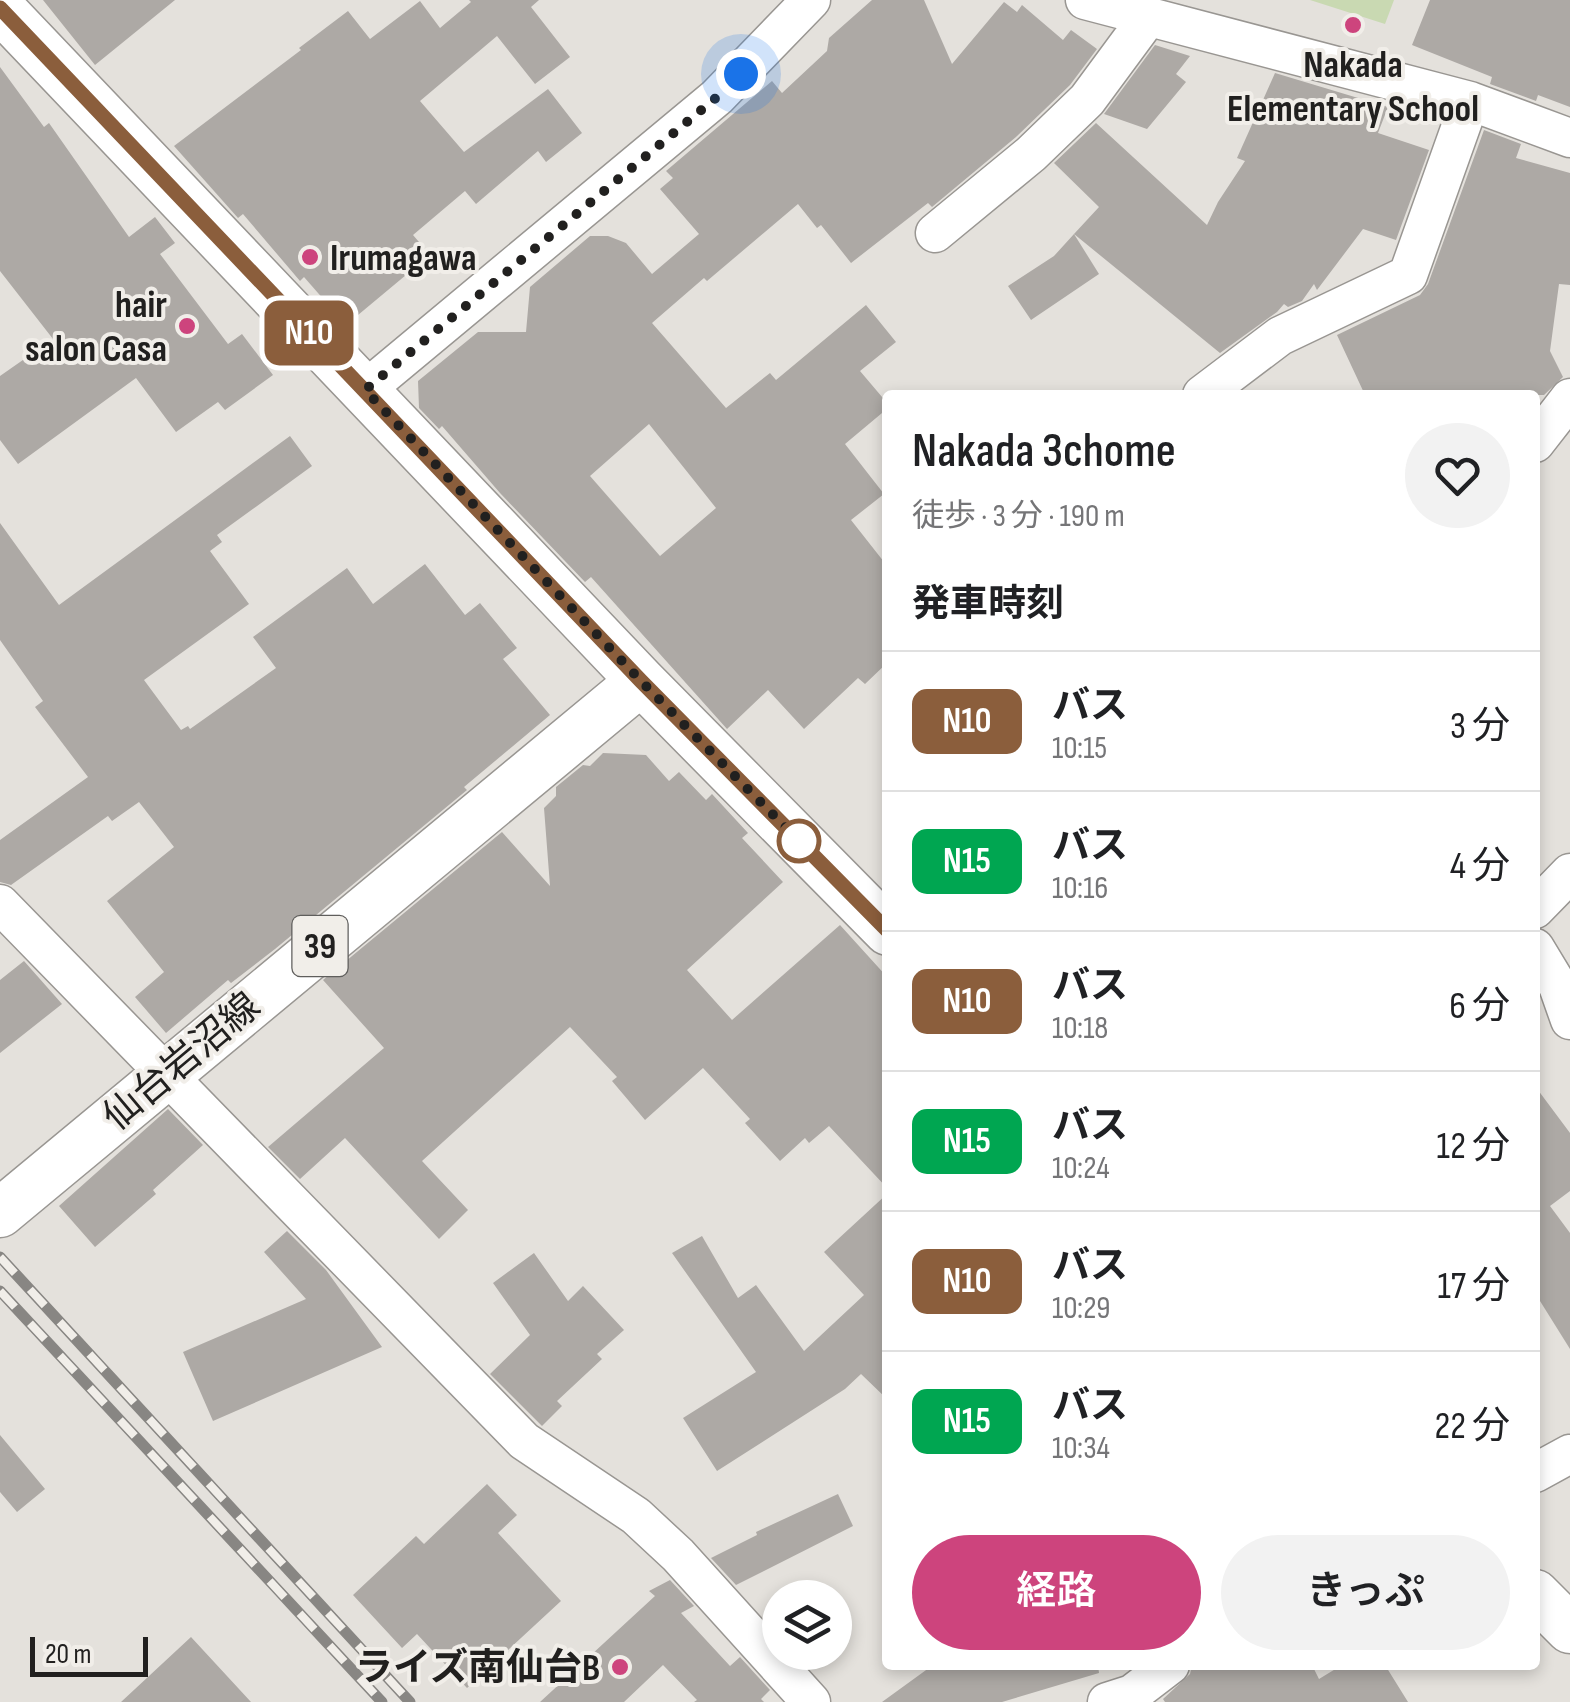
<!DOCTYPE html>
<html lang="ja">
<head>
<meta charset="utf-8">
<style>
  :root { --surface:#fff; --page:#f2f2f2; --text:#202124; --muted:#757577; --line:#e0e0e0; --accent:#cd447d }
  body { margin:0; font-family:"Sofia Sans Condensed","Noto Sans JP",sans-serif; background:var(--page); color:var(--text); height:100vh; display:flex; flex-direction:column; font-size:38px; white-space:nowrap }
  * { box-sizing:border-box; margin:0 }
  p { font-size:32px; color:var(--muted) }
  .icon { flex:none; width:55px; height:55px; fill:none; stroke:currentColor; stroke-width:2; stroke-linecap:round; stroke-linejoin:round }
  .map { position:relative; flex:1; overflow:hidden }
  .sheet { position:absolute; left:882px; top:390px; width:658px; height:1280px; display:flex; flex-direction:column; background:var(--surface); border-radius:10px; box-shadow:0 5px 15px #0003 }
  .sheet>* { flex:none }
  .badge { padding:0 20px; border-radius:15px; font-size:35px; line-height:65px }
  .tools { position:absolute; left:762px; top:1580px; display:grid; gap:20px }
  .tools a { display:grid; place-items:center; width:90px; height:90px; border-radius:50%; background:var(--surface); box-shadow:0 5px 15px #0003; font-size:50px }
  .scale { position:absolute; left:30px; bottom:25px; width:118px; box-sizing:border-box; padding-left:10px; border:5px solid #21201f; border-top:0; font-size:28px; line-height:35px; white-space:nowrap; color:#21201f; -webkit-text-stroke:8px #f1eee9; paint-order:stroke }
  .you { position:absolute; width:50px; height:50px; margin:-25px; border:8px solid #fff; border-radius:50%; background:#1a73e8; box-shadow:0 0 0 15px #1a73e833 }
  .map>.badge { position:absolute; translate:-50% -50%; box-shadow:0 0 0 5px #fff }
  h2 { padding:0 30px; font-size:38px; line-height:90px }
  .round { display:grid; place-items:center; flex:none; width:105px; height:105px; border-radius:52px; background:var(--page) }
  .head { display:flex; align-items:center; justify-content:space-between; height:170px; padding:0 30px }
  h1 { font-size:48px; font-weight:600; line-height:75px }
  .primary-button { display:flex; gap:20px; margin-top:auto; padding:20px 30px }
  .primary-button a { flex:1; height:115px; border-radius:60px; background:var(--accent); color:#fff; font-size:40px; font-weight:600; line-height:115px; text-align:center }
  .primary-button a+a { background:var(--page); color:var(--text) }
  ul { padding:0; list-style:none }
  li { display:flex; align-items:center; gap:30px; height:140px; padding:0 30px; border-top:2px solid var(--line) }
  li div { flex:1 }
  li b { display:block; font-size:38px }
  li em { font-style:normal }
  li .badge { min-width:110px; font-weight:700; text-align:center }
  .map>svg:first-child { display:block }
  .green { fill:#c9d9b2 }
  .building { fill:#ada9a5; fill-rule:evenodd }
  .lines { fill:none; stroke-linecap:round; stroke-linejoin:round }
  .minor-casing { stroke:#999692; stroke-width:41 }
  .major-casing { stroke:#999692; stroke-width:51 }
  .minor { stroke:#fff; stroke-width:38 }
  .major { stroke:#fff; stroke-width:48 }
  .rail-casing { stroke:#888683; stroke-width:11 }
  .rail { stroke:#f1eee9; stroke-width:8; stroke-dasharray:22; stroke-linecap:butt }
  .line-casing { stroke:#fff; stroke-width:22 }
  .line { stroke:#8b5e3c; stroke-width:15 }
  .walk { stroke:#21201f; stroke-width:10; stroke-dasharray:0 18 }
  .poi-dot { fill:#cd447d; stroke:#f1eee9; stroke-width:4 }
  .stop-dot { fill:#fff; stroke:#8b5e3c; stroke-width:5 }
  .labels { text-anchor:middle; stroke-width:8; stroke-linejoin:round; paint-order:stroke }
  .shield { fill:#f1eee9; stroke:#5f5e5c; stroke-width:2.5 }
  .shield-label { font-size:35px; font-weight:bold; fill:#21201f }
  .poi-label { font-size:38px; font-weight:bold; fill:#21201f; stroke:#f1eee9; text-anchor:end }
  .street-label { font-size:38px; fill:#21201f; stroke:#f1eee9 }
</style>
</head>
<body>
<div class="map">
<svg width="1570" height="1702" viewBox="0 0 1570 1702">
  <rect width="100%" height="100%" fill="#e4e1dc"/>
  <!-- green -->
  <path class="green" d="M1310 0H1394L1385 24Z"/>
  <!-- building -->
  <path class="building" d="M43 0H175L95 65Z
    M469 0H539L531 7 570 57 535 84 497 36 420 101 464 152 548 89 582 133 546 162 538 151 476 204 465 191 413 235 419 242 401 257 412 270 346 325 304 277 300 281 243 214 238 218 174 146 301 50 299 48 348 11 370 39 420 1 440 28 471 2Z
    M872 0H924L952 64 1004 2 1017 12 1022 5 1063 40 1071 30 1097 49 1070 85 1016 137 932 207 928 203 851 263 821 225 817 228 798 204 707 281 704 278 652 323 726 408 770 373 776 380 866 305 896 342 860 371 888 404V408L845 444 884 494 851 520 888 567V662L865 684 858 678 804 729 768 690 727 729 591 577 585 582 500 493 442 426 439 429 419 408 418 381 478 332H526L530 287 590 236H608L626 243 652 274 699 234 660 189 673 178 666 171 772 81 782 93 827 51 829 38ZM649 424 716 508 660 556 590 476Z
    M1430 0H1570V107L1538 95 1536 101 1490 84 1492 77 1412 45Z
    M1155 45 1190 56 1176 74 1186 82 1147 129 1104 114Z
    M0 67 44 127 49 123 129 237 155 217 175 243 160 254 228 344 242 334 273 375 225 410 218 402 176 432 136 378 18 464 0 440V376L53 339 0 271Z
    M1275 73 1388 107 1378 133 1429 150 1396 240 1363 229 1317 290 1314 284 1302 301 1288 307 1284 304 1277 312 1220 353 1074 234 1099 207 1054 163 1096 123 1207 225 1218 202 1245 161 1237 158Z
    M1484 130 1521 144 1516 158 1570 173V285L1559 284 1550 351 1563 377 1544 395H1365L1337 335 1420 295 1428 284Z
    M1074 234 1099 274 1031 320 1008 286 1054 256Z
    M290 436 312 466 217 535 222 542 210 551 249 604 144 680 181 730 188 726 190 729 276 668 253 637 347 568 373 604 425 564 465 615 480 603 517 648 503 659 550 715 464 787 467 790 275 949 231 983 228 980 166 1033 135 997 164 972 107 901 174 847 139 802 112 821 108 816 11 885 0 882V840L88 777 35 707 43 701 0 640V523L59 605Z
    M603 753 646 755 669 781 679 772 706 800 712 794 748 833 742 838 783 882 687 970 732 1020 840 925 888 978V1189L829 1126 809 1143 805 1138 780 1161 745 1123 750 1119 703 1068 645 1120 612 1081 617 1077 570 1027 422 1161 468 1210 439 1239 345 1138 300 1179 268 1147 384 1048 323 980 502 832 550 886 544 808 556 796V787L583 765 590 766Z
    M24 961 62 1004 0 1053V980Z
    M1535 1086 1570 1133V1191L1550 1206 1570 1233V1349L1535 1293Z
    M168 1109 203 1145 153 1190 156 1194 95 1247 59 1206Z
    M888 1193V1400L861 1374 845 1389 717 1471 683 1418 756 1372 672 1253 702 1236 738 1298 756 1285 804 1351 864 1295 824 1252Z
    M287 1231 326 1270 382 1347 213 1421 183 1352 306 1299 264 1252Z
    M534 1253 568 1301 583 1286 624 1330 597 1354 602 1359 557 1401 562 1406 542 1426 490 1374 530 1335 493 1283Z
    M0 1435 45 1489 17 1512 0 1492Z
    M487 1484 517 1515 498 1533 561 1601 467 1688 417 1634 402 1648 353 1595 416 1536 424 1544Z
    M838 1494 853 1526 736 1585 711 1558 757 1535 756 1532Z
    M670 1580 694 1606 681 1613 730 1666 740 1657 770 1690 761 1699 764 1702H694L697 1700 663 1665 624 1702H540L655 1596 649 1591Z
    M191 1637 251 1702H121Z
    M933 1665H1098L1099 1673 1002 1702H882Z
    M1192 1665H1312L1319 1679 1342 1665H1385L1408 1702H1165L1163 1699 1190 1674Z"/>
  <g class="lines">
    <defs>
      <path id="minor" d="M1085 0 1470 101 1570 138
        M935 233 1031 154 1087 100 1149 16
        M365 390 717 97 811 0
        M1202 395 1280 336 1408 275 1470 101
        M1535 443 1570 398
        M0 904 524 1441 636 1516 678 1555 811 1702
        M1535 909 1570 873
        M1535 948 1558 986 1570 1020
        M1535 1473 1570 1454
        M1107 1702 1132 1694 1170 1665"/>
      <path id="major" d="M0 8 641 681 888 931
        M0 1213 641 681
        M1535 1594 1570 1629"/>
    </defs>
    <!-- minor casing -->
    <use href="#minor" class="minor-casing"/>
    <!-- major casing -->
    <use href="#major" class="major-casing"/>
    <!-- minor -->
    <use href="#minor" class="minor"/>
    <!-- major -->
    <use href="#major" class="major"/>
    <defs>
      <path id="rail" d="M0 1257 410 1702
        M0 1291 382 1702"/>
    </defs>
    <!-- rail casing -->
    <use href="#rail" class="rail-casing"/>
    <!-- rail -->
    <use href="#rail" class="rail"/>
  </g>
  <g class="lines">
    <defs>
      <path id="line" d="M0 8 641 681 888 931"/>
    </defs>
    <!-- line casing -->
    <use href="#line" class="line-casing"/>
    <!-- line -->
    <use href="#line" class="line"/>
    <!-- walk -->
    <path class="walk" d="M741 74 717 97 365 390 641 681 804 846 799 841"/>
  </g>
  <!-- markers -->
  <g class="poi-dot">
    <circle cx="1353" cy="25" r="10"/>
    <circle cx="310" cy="257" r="10"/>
    <circle cx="187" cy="326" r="10"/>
    <circle cx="620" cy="1667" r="10"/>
  </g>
  <circle class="stop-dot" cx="799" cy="841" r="20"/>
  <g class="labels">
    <!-- shield labels -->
    <rect class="shield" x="292.5" y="916" width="55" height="60" rx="8"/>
    <g class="shield-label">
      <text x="320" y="958">39</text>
    </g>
    <!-- poi labels -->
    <g class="poi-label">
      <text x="1353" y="77" text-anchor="middle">Nakada<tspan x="1353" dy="44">Elementary School</tspan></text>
      <text x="330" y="270" text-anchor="start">Irumagawa</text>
      <text x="167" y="317">hair<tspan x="167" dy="44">salon Casa</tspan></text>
      <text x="600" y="1680">ライズ南仙台B</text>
    </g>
    <!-- street labels -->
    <g class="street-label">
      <text transform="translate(181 1061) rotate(-40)" y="13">仙台岩沼線</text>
    </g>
  </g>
</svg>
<div class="tools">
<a><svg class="icon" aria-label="layers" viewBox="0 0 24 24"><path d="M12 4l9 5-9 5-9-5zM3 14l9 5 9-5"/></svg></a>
</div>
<div class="scale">20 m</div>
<div class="you" style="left:741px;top:74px"></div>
<b class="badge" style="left:309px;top:333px;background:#8b5e3c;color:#fff">N10</b>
<section class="sheet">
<div class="head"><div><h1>Nakada 3chome</h1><p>徒歩 · 3 分 · 190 m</p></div><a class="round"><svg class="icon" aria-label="heart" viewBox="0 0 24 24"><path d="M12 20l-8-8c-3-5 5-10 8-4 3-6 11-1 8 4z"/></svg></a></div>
<h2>発車時刻</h2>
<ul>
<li><span class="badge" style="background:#8b5e3c;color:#fff">N10</span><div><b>バス</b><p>10:15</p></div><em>3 分</em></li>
<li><span class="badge" style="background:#00a651;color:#fff">N15</span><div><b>バス</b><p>10:16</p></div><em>4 分</em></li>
<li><span class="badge" style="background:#8b5e3c;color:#fff">N10</span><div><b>バス</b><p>10:18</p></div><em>6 分</em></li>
<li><span class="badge" style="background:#00a651;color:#fff">N15</span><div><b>バス</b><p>10:24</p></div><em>12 分</em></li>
<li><span class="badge" style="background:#8b5e3c;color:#fff">N10</span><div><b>バス</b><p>10:29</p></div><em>17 分</em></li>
<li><span class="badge" style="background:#00a651;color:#fff">N15</span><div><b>バス</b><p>10:34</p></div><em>22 分</em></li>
</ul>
<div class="primary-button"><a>経路</a><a>きっぷ</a></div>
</section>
</div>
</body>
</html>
